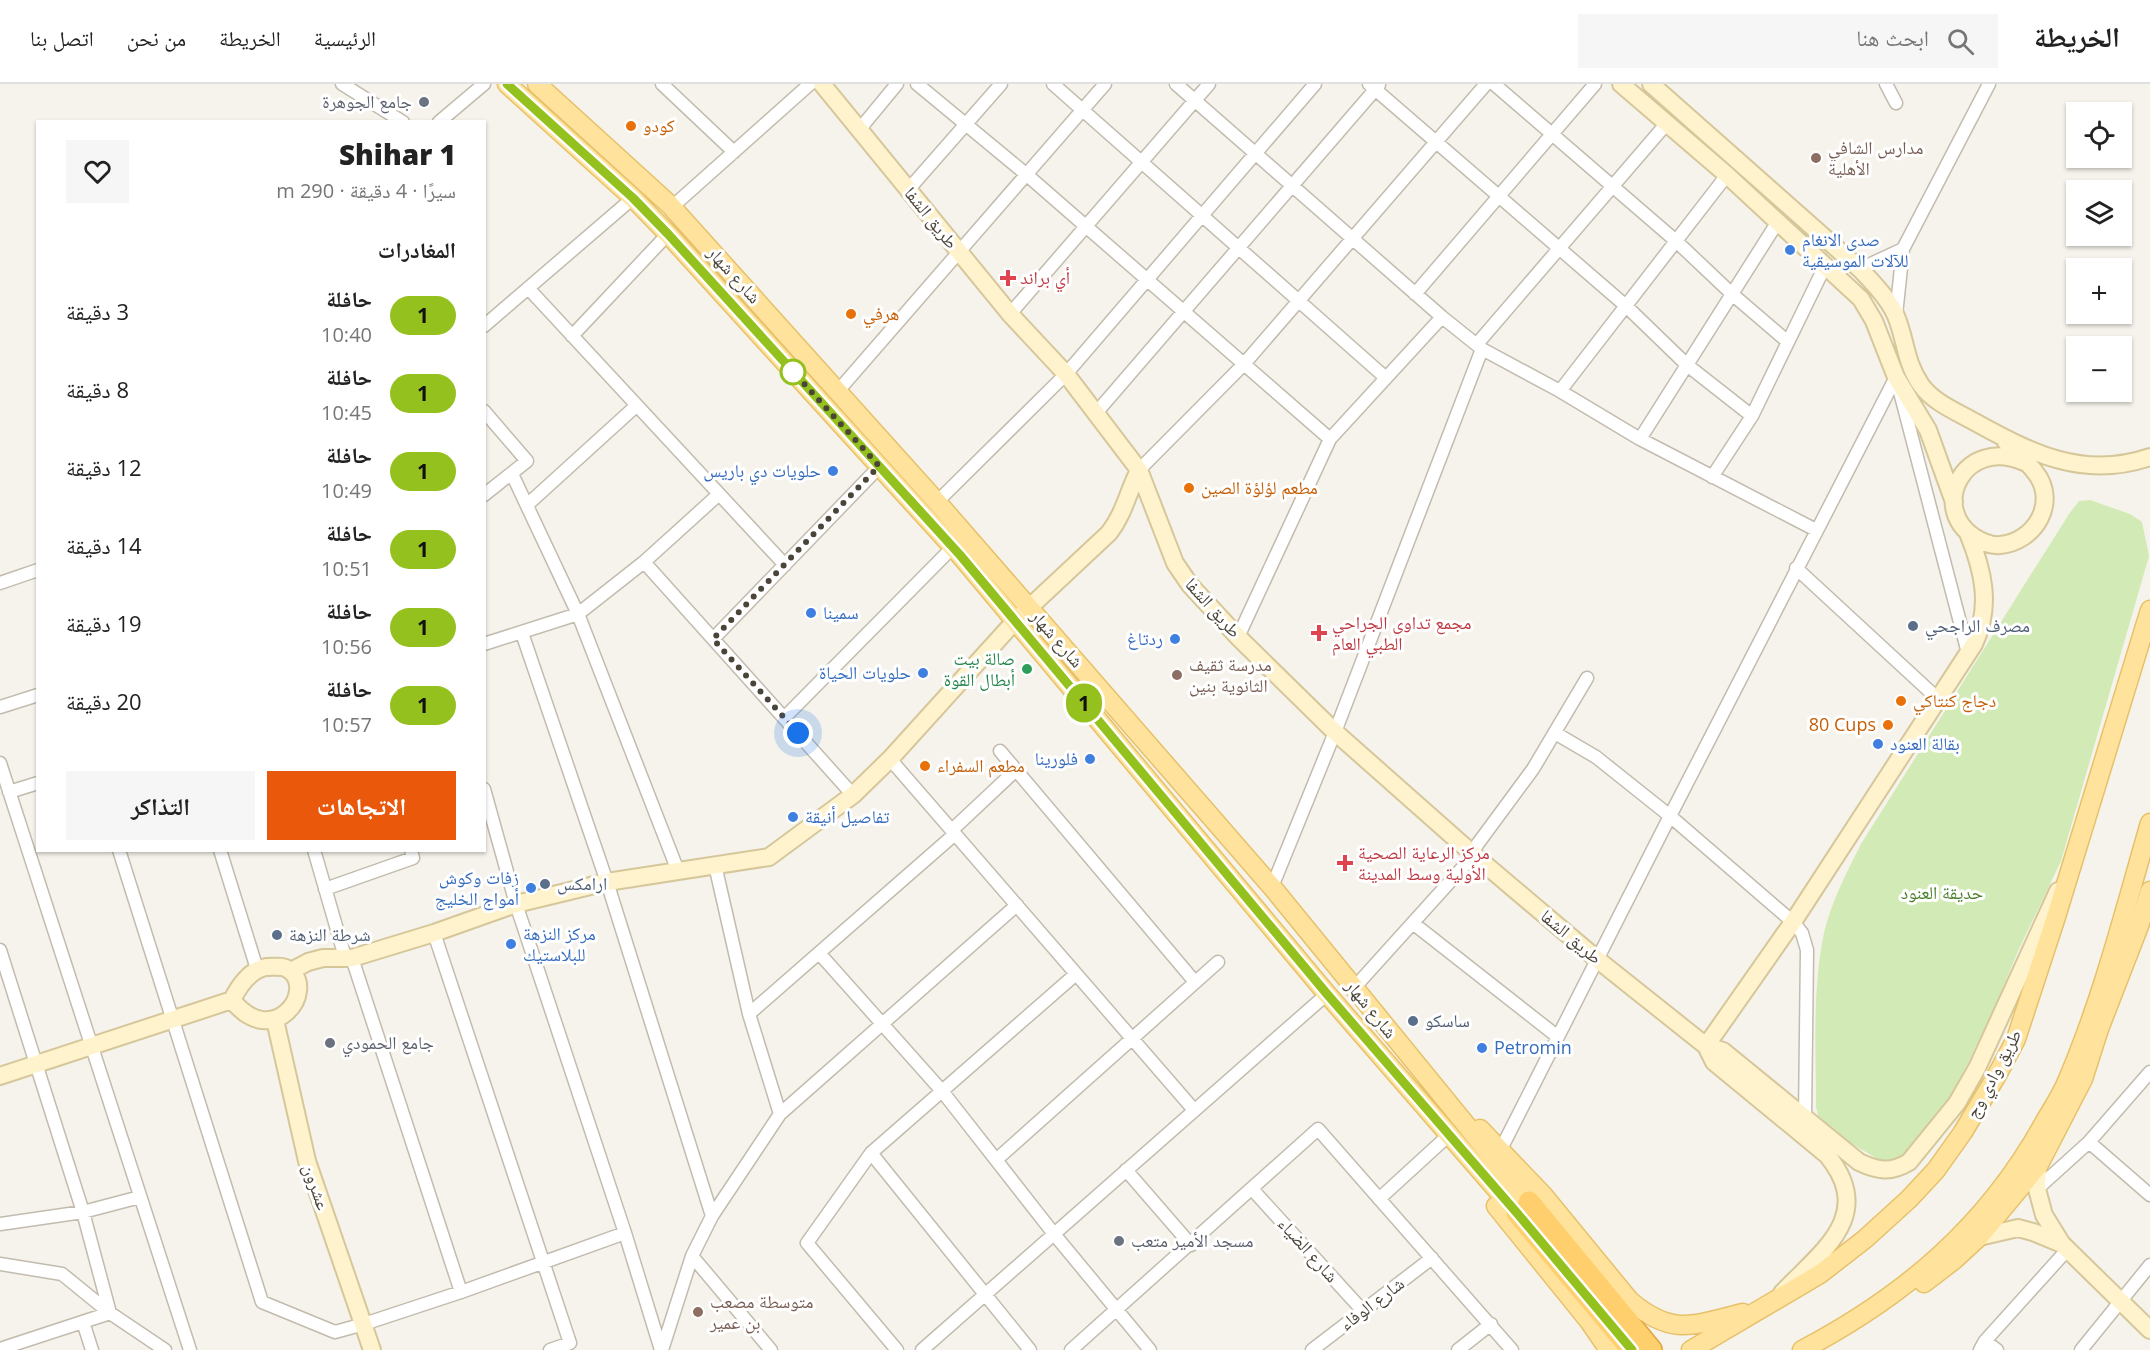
<!DOCTYPE html>
<html lang="ar">
<head>
<meta charset="utf-8">
<style>
  :root { --surface:#fff; --page:#f6f6f6; --text:#222; --muted:#767676; --line:#e0e0e0; --accent:#ea580c }
  body { margin:0; font-family:"Open Sans","Noto Naskh Arabic",sans-serif; background:var(--page); color:var(--text); direction:rtl; height:100vh; display:flex; flex-direction:column; font-size:22px; white-space:nowrap }
  * { box-sizing:border-box; margin:0 }
  p { font-size:20px; color:var(--muted) }
  .icon { flex:none; width:33px; height:33px; fill:none; stroke:currentColor; stroke-width:2; stroke-linecap:round; stroke-linejoin:round }
  .map { position:relative; flex:1; overflow:hidden; direction:ltr }
  .sheet { position:absolute; left:36px; top:36px; width:450px; height:732px; display:flex; flex-direction:column; background:var(--surface); border-radius:0px; box-shadow:0 2px 4px #0004; direction:rtl }
  .sheet>* { flex:none }
  .badge { padding:0 12px; border-radius:20px; font-size:21px; line-height:39px }
  .controls { position:absolute; left:2066px; top:18px; display:grid; gap:12px }
  .controls a { display:grid; place-items:center; width:66px; height:66px; border-radius:0px; background:var(--surface); box-shadow:0 2px 4px #0004; font-size:30px }
  .you { position:absolute; width:30px; height:30px; margin:-15px; border:4px solid #fff; border-radius:50%; background:#1a73e8; box-shadow:0 0 0 9px #1a73e833 }
  .map>.badge { position:absolute; translate:-50% -50%; box-shadow:0 0 0 3px #fff }
  h2 { padding:0 30px; font-size:22px; line-height:54px }
  .round { display:grid; place-items:center; flex:none; width:63px; height:63px; border-radius:0px; background:var(--page) }
  .overview { display:flex; align-items:center; justify-content:space-between; height:102px; padding:0 30px }
  h1 { font-size:28px; font-weight:800; line-height:45px }
  .action { display:flex; gap:12px; margin-top:auto; padding:12px 30px }
  .action a { flex:1; height:69px; border-radius:0px; background:var(--accent); color:#fff; font-size:24px; font-weight:800; line-height:69px; text-align:center }
  .action a+a { background:var(--page); color:var(--text) }
  ul { padding:0; list-style:none }
  li { display:flex; align-items:center; gap:18px; height:78px; padding:0 30px }
  li div { flex:1 }
  li b { display:block; font-size:22px }
  li em { font-style:normal }
  li .badge { min-width:66px; font-weight:700; text-align:center }
  header { display:flex; align-items:center; gap:36px; box-sizing:border-box; height:84px; padding:0 30px; background:var(--surface); border-bottom:2px solid var(--line) }
  header strong { font-size:28px }
  nav { display:flex; gap:33px; margin-inline-start:auto; font-size:21px }
  .search { width:420px; height:54px; background:var(--page); display:flex; align-items:center; gap:15px; box-sizing:border-box; padding:0 21px; border-radius:0px; color:var(--muted); font-size:22px }
  .map>svg:first-child { display:block }
  .green { fill:#d2eab5 }
  .lines { fill:none; stroke-linecap:round; stroke-linejoin:round }
  .street-casing { stroke:#c2bbae; stroke-width:15 }
  .secondary-casing { stroke:#d6c79b; stroke-width:20 }
  .primary-casing { stroke:#e6c16a; stroke-width:21 }
  .highway-casing { stroke:#e0a43c; stroke-width:24 }
  .street { stroke:#fff; stroke-width:12 }
  .secondary { stroke:#fff3cd; stroke-width:16 }
  .primary { stroke:#ffe39c; stroke-width:18 }
  .highway { stroke:#ffcf6e; stroke-width:21 }
  .line-casing { stroke:#fff; stroke-width:14 }
  .line { stroke:#95c11e; stroke-width:9 }
  .walk { stroke:#4b4439; stroke-width:6; stroke-dasharray:0 10.8 }
  .worship-dot { fill:#6b7280; stroke:#fff; stroke-width:2 }
  .food-dot { fill:#e8710a; stroke:#fff; stroke-width:2 }
  .education-dot { fill:#8d6e63; stroke:#fff; stroke-width:2 }
  .shop-dot { fill:#3f7fe0; stroke:#fff; stroke-width:2 }
  .health-dot { fill:#e0444e; stroke:#fff; stroke-width:2 }
  .stop-dot { fill:#fff; stroke:#95c11e; stroke-width:3 }
  .service-dot { fill:#5c6f8a; stroke:#fff; stroke-width:2 }
  .leisure-dot { fill:#2e9e5b; stroke:#fff; stroke-width:2 }
  .labels { text-anchor:middle; stroke-width:6; stroke-linejoin:round; paint-order:stroke }
  .worship-label { font-size:18px; fill:#5b616d; stroke:#fff; text-anchor:start }
  .food-label { font-size:18px; fill:#c56008; stroke:#fff; text-anchor:start }
  .education-label { font-size:18px; fill:#785e54; stroke:#fff; text-anchor:start }
  .street-label { font-size:18px; fill:#4b4439; stroke:#fff }
  .shop-label { font-size:18px; fill:#366cbe; stroke:#fff; text-anchor:start }
  .health-label { font-size:18px; fill:#be3a42; stroke:#fff; text-anchor:start }
  .service-label { font-size:18px; fill:#4e5e75; stroke:#fff; text-anchor:start }
  .leisure-label { font-size:18px; fill:#27864d; stroke:#fff; text-anchor:end }
  .park-label { font-size:18px; fill:#4a7f2a; stroke:#fff }
</style>
</head>
<body>
<header>
<strong>الخريطة</strong>
<div class="search"><svg class="icon" aria-label="search" viewBox="0 0 24 24"><circle cx="10" cy="10" r="6"/><path d="M15 15l6 6"/></svg>ابحث هنا</div>
<nav><a>الرئيسية</a><a>الخريطة</a><a>من نحن</a><a>اتصل بنا</a></nav>
</header>
<div class="map">
<svg width="2150" height="1266" viewBox="0 0 2150 1266">
  <rect width="100%" height="100%" fill="#f6f3ec"/>
  <!-- green -->
  <path class="green" d="M2090 416 2130 430 2142 438 2149 472 2061 777 2018 867 1996 920 1952 1012 1903 1076 1881 1077 1837 1051 1819 1034 1816 1023C1816 966 1812 906 1824 849 1831 818 1847 788 1861 760L2069 430 2079 417Z"/>
  <g class="lines">
    <defs>
      <path id="street" d="M342 0 403 38
        M662 0 734 68
        M917 0 1027 91 1330 355
        M1053 0 1386 294
        M1176 0 1442 233 1482 265 1560 307 1640 355 1816 446
        M1369 0 1626 222 1687 281 1752 332
        M1494 0 1676 157 1732 210 1788 258
        M1886 0 1896 19
        M439 38 484 0
        M859 46 897 0
        M908 106 1001 0
        M672 123 810 0
        M1860 185 1903 165
        M528 204 785 481
        M1415 210 1595 0
        M1010 230 1209 0
        M1896 231 1903 165 1989 0
        M484 242 633 114
        M572 252 668 150
        M1477 260 1667 39
        M838 307 1105 0
        M1560 307 1727 91
        M1900 308 1968 569
        M484 327 527 377 484 411
        M1096 329 1379 1
        M1640 355 1777 139
        M1139 386 1244 280 1486 0
        M512 390 578 530 678 787
        M1712 393 1752 332 1825 182
        M937 418 1066 290 1315 0
        M527 421 636 322
        M644 478 853 711
        M1796 484 1938 615
        M0 499 38 486
        M522 549 607 798 712 1132
        M1238 553 1330 355 1442 233
        M713 555 880 382
        M484 560 578 530 644 478 718 411
        M0 623 38 611
        M784 634 953 463
        M1555 649 1596 673 1670 732 1793 838 1802 849 1807 866 1805 1035
        M1000 667 1195 898
        M890 675 1194 1026
        M0 679 190 1266
        M484 705 516 820 625 1149 661 1266
        M9 708 38 699
        M952 746 1016 686
        M119 766 262 1218 335 1248 364 1240 461 1208 625 1149
        M220 766 257 885
        M314 766 345 873
        M1471 769 1533 685 1587 594
        M715 781 749 930 780 1030
        M1272 803 1335 648 1482 265
        M325 805 413 774 411 766
        M1414 840 1558 953
        M434 849 570 1259 550 1266
        M0 866 83 1128 110 1229 0 1265
        M819 869 942 1007 1054 1150 1150 1266
        M352 874 461 1208
        M1354 904 1474 771
        M749 930 955 750
        M2089 1058 2150 1111
        M1501 1065 1670 732 1896 293
        M871 1069 1030 1266
        M996 1076 1218 878
        M1126 1086 1191 1161
        M1252 1105 1363 1227
        M2037 1105 2089 1058 2150 988
        M1379 1115 1450 1050
        M0 1140 83 1128 140 1113
        M692 1172 771 1266
        M0 1180 62 1190 110 1229 165 1266
        M83 1238 92 1266
        M1985 1257 1997 1266
        M662 1266 692 1172 712 1132 780 1030 1017 821
        M897 1266 807 1159 871 1069 1076 890
        M922 1266 1327 910
        M1071 1266 1318 1045 1512 1266
        M1312 1266 1432 1174
        M1458 1266 1491 1240
        M1980 1266 1985 1257 2067 1166
        M2081 1266 2150 1181"/>
      <path id="secondary" d="M822 0 1010 230 1066 290 1139 386 1175 479 1190 501 1238 553 1335 648 1474 771 1598 876 1706 962 1723 967 1859 1078C1878 1087 1891 1089 1909 1078L1957 1019 1977 984 2058 807
        M1621 0 1727 91 1861 215 1874 237 1896 293 1928 346 1954 418
        M1651 0 1860 185C1873 199 1889 215 1896 232 1906 256 1905 278 1921 301 1933 318 1955 327 1973 337 2031 369 2083 396 2150 373
        M2006 358C2015 368 2027 377 2035 388 2059 418 2035 458 2000 461 1991 462 1982 458 1974 453 1929 423 1964 352 2024 378
        M266 883C274 883 283 881 289 886 318 906 273 968 232 916 239 902 250 886 266 883Z
        M291 887 308 878 323 874H352L434 849 516 820 607 798 769 773 853 711 890 675 1015 537 1109 449C1124 430 1128 408 1139 386
        M275 936 307 1077 372 1266
        M1706 962 1793 838 1974 560C1992 522 1983 486 1968 449
        M1706 962 1714 978 1827 1071C1876 1131 1823 1166 1782 1209
        M0 992 232 916
        M2038 1082 2037 1105 2044 1131 2062 1160 2150 1246
        M1979 1153 2018 1144 2033 1148 2062 1160"/>
      <path id="primary" d="M507 0 633 114 668 150 960 471 1327 910 1517 1129
        M537 0 670 121 937 418 1272 803 1529 1118
        M1480 1045 1543 1111 1630 1217C1673 1253 1694 1241 1743 1229
        M1496 1122 1589 1237 1609 1266
        M1924 1199 1954 1176 1979 1153 2038 1082 2083 995 2099 945 2139 842 2150 807
        M1691 1266 1820 1190 1865 1155 1909 1115 1936 1086 1963 1048 1997 991 2016 955 2055 836 2150 526
        M1802 1266C1905 1212 1987 1142 2044 1039 2052 1025 2062 1011 2068 995 2103 913 2125 825 2150 739"/>
      <path id="highway" d="M1529 1118 1651 1266
        M1517 1129 1632 1266"/>
    </defs>
    <!-- street casing -->
    <use href="#street" class="street-casing"/>
    <!-- secondary casing -->
    <use href="#secondary" class="secondary-casing"/>
    <!-- primary casing -->
    <use href="#primary" class="primary-casing"/>
    <!-- highway casing -->
    <use href="#highway" class="highway-casing"/>
    <!-- street -->
    <use href="#street" class="street"/>
    <!-- secondary -->
    <use href="#secondary" class="secondary"/>
    <!-- primary -->
    <use href="#primary" class="primary"/>
    <!-- highway -->
    <use href="#highway" class="highway"/>
  </g>
  <g class="lines">
    <defs>
      <path id="line" d="M507 0 633 114 668 150 960 471 1327 910 1517 1129 1632 1266"/>
    </defs>
    <!-- line casing -->
    <use href="#line" class="line-casing"/>
    <!-- line -->
    <use href="#line" class="line"/>
    <!-- walk -->
    <path class="walk" d="M793 288 788 282 879 382 713 555 798 649"/>
  </g>
  <!-- markers -->
  <g class="worship-dot">
    <circle cx="424" cy="18" r="6"/>
    <circle cx="330" cy="959" r="6"/>
    <circle cx="1119" cy="1157" r="6"/>
  </g>
  <g class="food-dot">
    <circle cx="631" cy="42" r="6"/>
    <circle cx="851" cy="230" r="6"/>
    <circle cx="1189" cy="404" r="6"/>
    <circle cx="1901" cy="617" r="6"/>
    <circle cx="1888" cy="641" r="6"/>
    <circle cx="925" cy="682" r="6"/>
  </g>
  <g class="education-dot">
    <circle cx="1816" cy="74" r="6"/>
    <circle cx="1177" cy="591" r="6"/>
    <circle cx="698" cy="1228" r="6"/>
  </g>
  <g class="shop-dot">
    <circle cx="1790" cy="166" r="6"/>
    <circle cx="833" cy="387" r="6"/>
    <circle cx="811" cy="529" r="6"/>
    <circle cx="1175" cy="555" r="6"/>
    <circle cx="923" cy="589" r="6"/>
    <circle cx="1878" cy="660" r="6"/>
    <circle cx="1090" cy="675" r="6"/>
    <circle cx="793" cy="733" r="6"/>
    <circle cx="531" cy="804" r="6"/>
    <circle cx="511" cy="860" r="6"/>
    <circle cx="1482" cy="964" r="6"/>
  </g>
  <g class="health-dot">
    <path d="M1005 185h6v6h6v6h-6v6h-6v-6h-6v-6h6z"/>
    <path d="M1316 540h6v6h6v6h-6v6h-6v-6h-6v-6h6z"/>
    <path d="M1342 770h6v6h6v6h-6v6h-6v-6h-6v-6h6z"/>
  </g>
  <circle class="stop-dot" cx="793" cy="288" r="12"/>
  <g class="service-dot">
    <circle cx="1913" cy="542" r="6"/>
    <circle cx="545" cy="800" r="6"/>
    <circle cx="277" cy="851" r="6"/>
    <circle cx="1413" cy="937" r="6"/>
  </g>
  <circle class="leisure-dot" cx="1027" cy="585" r="6"/>
  <g class="labels">
    <!-- worship labels -->
    <g class="worship-label">
      <text x="412" y="24" text-anchor="end">جامع الجوهرة</text>
      <text x="342" y="965">جامع الحمودي</text>
      <text x="1131" y="1163">مسجد الأمير متعب</text>
    </g>
    <!-- food labels -->
    <g class="food-label">
      <text x="643" y="48">كودو</text>
      <text x="863" y="236">هرفي</text>
      <text x="1201" y="410">مطعم لؤلؤة الصين</text>
      <text x="1913" y="623">دجاج كنتاكي</text>
      <text x="1876" y="647" text-anchor="end">80 Cups</text>
      <text x="937" y="688">مطعم السفراء</text>
    </g>
    <!-- education labels -->
    <g class="education-label">
      <text x="1828" y="70">مدارس الشافي<tspan x="1828" dy="21">الأهلية</tspan></text>
      <text x="1189" y="587">مدرسة ثقيف<tspan x="1189" dy="21">الثانوية بنين</tspan></text>
      <text x="710" y="1224">متوسطة مصعب<tspan x="710" dy="21">بن عمير</tspan></text>
    </g>
    <!-- street labels -->
    <g class="street-label">
      <text transform="translate(931 134) rotate(51)" y="6">طريق الشفا</text>
      <text transform="translate(734 191) rotate(48)" y="6">شارع شهار</text>
      <text transform="translate(1213 524) rotate(48)" y="6">طريق الشفا</text>
      <text transform="translate(1057 555) rotate(49)" y="6">شارع شهار</text>
      <text transform="translate(1571 853) rotate(40)" y="6">طريق الشفا</text>
      <text transform="translate(1371 925) rotate(51)" y="6">شارع شهار</text>
      <text transform="translate(1994 990) rotate(-62)" y="6">طريق وادي وج</text>
      <text transform="translate(316 1103) rotate(71)" y="6">عشرون</text>
      <text transform="translate(1308 1166) rotate(48)" y="6">شارع الضياء</text>
      <text transform="translate(1372 1220) rotate(-37)" y="6">شارع الوفاء</text>
    </g>
    <!-- shop labels -->
    <g class="shop-label">
      <text x="1802" y="162">صدى الانغام<tspan x="1802" dy="21">للآلات الموسيقية</tspan></text>
      <text x="821" y="393" text-anchor="end">حلويات دي باريس</text>
      <text x="823" y="535">سمينا</text>
      <text x="1163" y="561" text-anchor="end">ردتاغ</text>
      <text x="911" y="595" text-anchor="end">حلويات الحياة</text>
      <text x="1890" y="666">بقالة العنود</text>
      <text x="1078" y="681" text-anchor="end">فلورينا</text>
      <text x="805" y="739">تفاصيل أنيقة</text>
      <text x="519" y="800" text-anchor="end">زفات وكوش<tspan x="519" dy="21">أمواج الخليج</tspan></text>
      <text x="523" y="856">مركز النزهة<tspan x="523" dy="21">للبلاستيك</tspan></text>
      <text x="1494" y="970">Petromin</text>
    </g>
    <!-- health labels -->
    <g class="health-label">
      <text x="1020" y="200">أي براند</text>
      <text x="1332" y="545">مجمع تداوي الجراحي<tspan x="1332" dy="21">الطبي العام</tspan></text>
      <text x="1358" y="775">مركز الرعاية الصحية<tspan x="1358" dy="21">الأولية وسط المدينة</tspan></text>
    </g>
    <!-- service labels -->
    <g class="service-label">
      <text x="1925" y="548">مصرف الراجحي</text>
      <text x="557" y="806">ارامكس</text>
      <text x="289" y="857">شرطة النزهة</text>
      <text x="1425" y="943">ساسكو</text>
    </g>
    <!-- leisure labels -->
    <g class="leisure-label">
      <text x="1015" y="581">صالة بيت<tspan x="1015" dy="21">أبطال القوة</tspan></text>
    </g>
    <!-- park labels -->
    <g class="park-label">
      <text x="1942" y="815">حديقة العنود</text>
    </g>
  </g>
</svg>
<div class="controls">
<a><svg class="icon" aria-label="locate" viewBox="0 0 24 24"><circle cx="12" cy="12" r="6"/><path d="M12 2v4M12 18v4M2 12h4M18 12h4"/></svg></a>
<a><svg class="icon" aria-label="layers" viewBox="0 0 24 24"><path d="M12 4l9 5-9 5-9-5zM3 14l9 5 9-5"/></svg></a>
<a>+</a>
<a>−</a>
</div>
<div class="you" style="left:798px;top:649px"></div>
<b class="badge" style="left:1084px;top:619px;background:#95c11e;color:#111">1</b>
<section class="sheet">
<div class="overview"><div><h1>Shihar 1</h1><p>سيرًا · 4 دقيقة · 290 m</p></div><a class="round"><svg class="icon" aria-label="heart" viewBox="0 0 24 24"><path d="M12 20l-8-8c-3-5 5-10 8-4 3-6 11-1 8 4z"/></svg></a></div>
<h2>المغادرات</h2>
<ul>
<li><span class="badge" style="background:#95c11e;color:#111">1</span><div><b>حافلة</b><p>10:40</p></div><em>3 دقيقة</em></li>
<li><span class="badge" style="background:#95c11e;color:#111">1</span><div><b>حافلة</b><p>10:45</p></div><em>8 دقيقة</em></li>
<li><span class="badge" style="background:#95c11e;color:#111">1</span><div><b>حافلة</b><p>10:49</p></div><em>12 دقيقة</em></li>
<li><span class="badge" style="background:#95c11e;color:#111">1</span><div><b>حافلة</b><p>10:51</p></div><em>14 دقيقة</em></li>
<li><span class="badge" style="background:#95c11e;color:#111">1</span><div><b>حافلة</b><p>10:56</p></div><em>19 دقيقة</em></li>
<li><span class="badge" style="background:#95c11e;color:#111">1</span><div><b>حافلة</b><p>10:57</p></div><em>20 دقيقة</em></li>
</ul>
<div class="action"><a>الاتجاهات</a><a>التذاكر</a></div>
</section>
</div>
</body>
</html>
